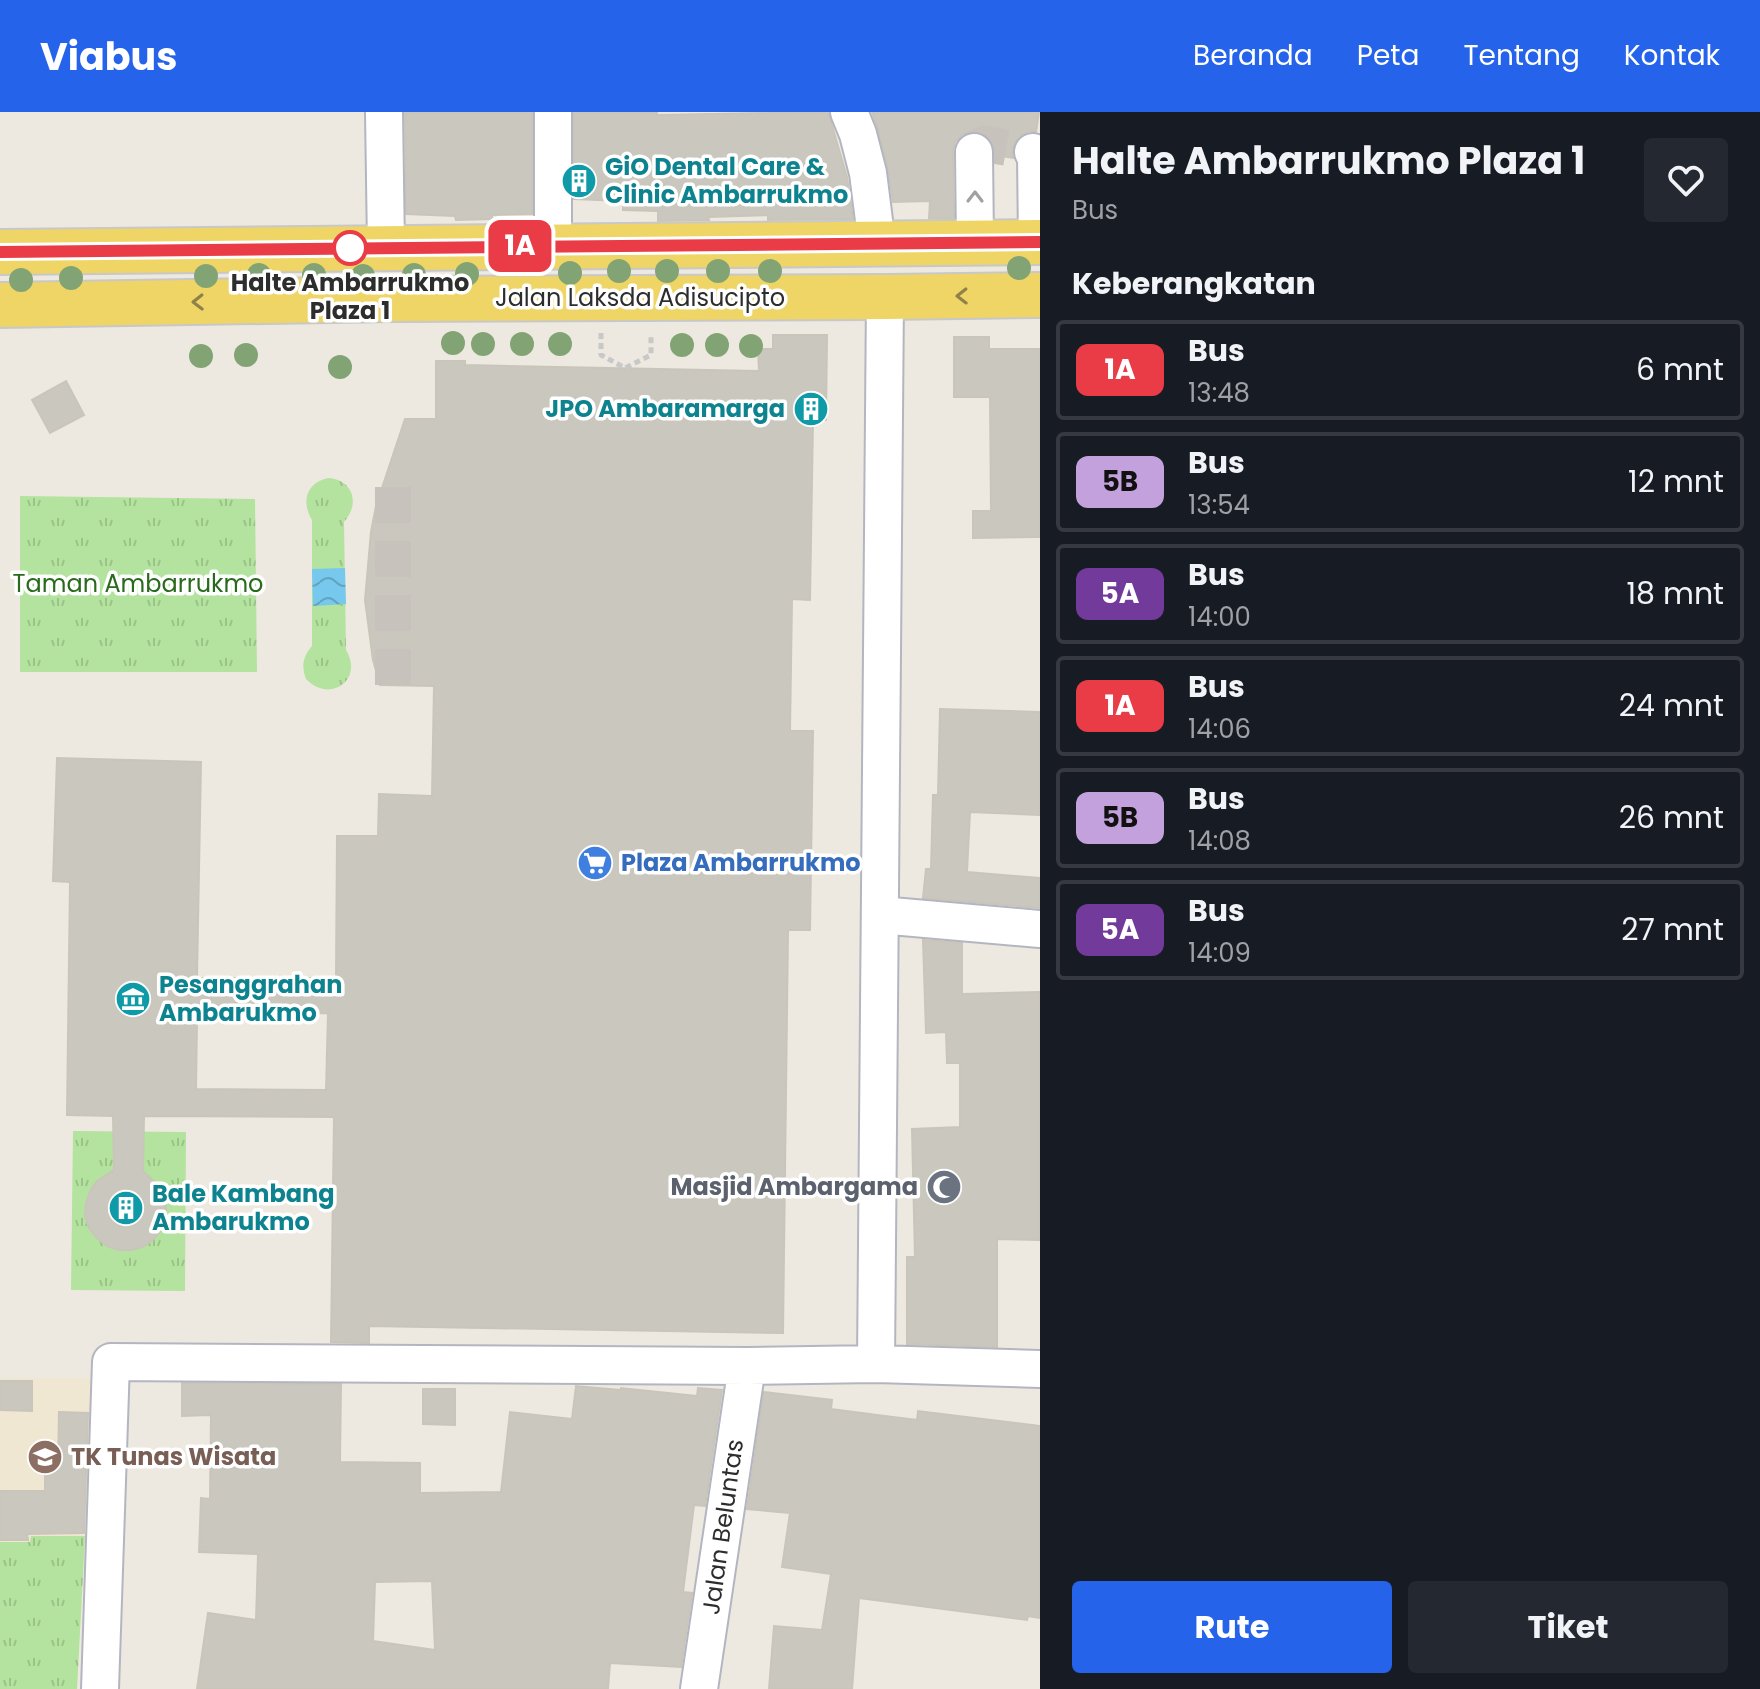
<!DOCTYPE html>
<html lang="id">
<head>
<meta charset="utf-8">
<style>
  :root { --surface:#171b24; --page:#242831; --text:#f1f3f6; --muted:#9ea1a6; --line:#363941; --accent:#2563eb }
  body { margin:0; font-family:Poppins,sans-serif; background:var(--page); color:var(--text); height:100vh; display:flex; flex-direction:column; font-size:30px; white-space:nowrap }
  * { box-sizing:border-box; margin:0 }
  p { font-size:26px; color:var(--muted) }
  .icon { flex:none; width:44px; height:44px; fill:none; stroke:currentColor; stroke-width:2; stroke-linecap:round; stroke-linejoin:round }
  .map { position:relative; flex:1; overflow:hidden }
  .drawer { display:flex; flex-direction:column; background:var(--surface); width:720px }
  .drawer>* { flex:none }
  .badge { padding:0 16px; border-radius:12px; font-size:28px; line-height:52px }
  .map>.badge { position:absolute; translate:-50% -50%; box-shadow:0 0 0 4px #fff }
  h2 { padding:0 32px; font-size:30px; line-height:72px }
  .round { display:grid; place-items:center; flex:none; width:84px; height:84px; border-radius:8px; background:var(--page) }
  .summary { display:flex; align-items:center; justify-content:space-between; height:136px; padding:0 32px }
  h1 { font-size:38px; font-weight:700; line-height:60px }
  .action { display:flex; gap:16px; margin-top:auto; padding:16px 32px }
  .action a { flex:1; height:92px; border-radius:8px; background:var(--accent); color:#fff; font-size:32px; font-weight:700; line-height:92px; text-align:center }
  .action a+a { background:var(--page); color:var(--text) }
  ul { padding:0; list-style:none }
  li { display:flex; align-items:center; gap:24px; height:100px; margin:0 16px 12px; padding:0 16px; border:4px solid var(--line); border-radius:8px }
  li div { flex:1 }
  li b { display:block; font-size:30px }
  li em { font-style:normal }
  li .badge { min-width:88px; font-weight:700; text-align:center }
  header { display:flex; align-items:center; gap:48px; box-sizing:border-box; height:112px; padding:0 40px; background:var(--accent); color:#fff }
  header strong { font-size:38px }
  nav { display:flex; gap:44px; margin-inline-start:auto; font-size:28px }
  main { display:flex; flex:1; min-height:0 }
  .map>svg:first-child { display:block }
  .education { fill:#efe7d1 }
  .park { fill:url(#park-tufts) }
  .water { fill:url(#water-waves) }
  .building { fill:#cac7be; stroke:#cac5ba; stroke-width:2; fill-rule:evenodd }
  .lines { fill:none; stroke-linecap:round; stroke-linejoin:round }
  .minor-tunnel { stroke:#c7c3bc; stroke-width:36; stroke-dasharray:36 18; stroke-linecap:butt }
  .minor-casing { stroke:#b3b6c0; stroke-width:40 }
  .major-casing { stroke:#c8c8c8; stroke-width:48 }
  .path { stroke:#c8c8c8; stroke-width:5; stroke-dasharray:6 4; stroke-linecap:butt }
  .minor { stroke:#fff; stroke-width:36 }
  .major { stroke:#efd565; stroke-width:44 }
  .tree { fill:#82a474 }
  .oneway { stroke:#a0a0a0 }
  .oneway2 { stroke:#8e8149 }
  .line-casing { stroke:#fff; stroke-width:18 }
  .line { stroke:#e93c46; stroke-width:12 }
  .stop-dot { fill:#fff; stroke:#e93c46; stroke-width:4 }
  .labels { text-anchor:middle; stroke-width:7; stroke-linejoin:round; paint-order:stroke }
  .culture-label { font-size:24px; font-weight:bold; fill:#0d838f; stroke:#fff; text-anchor:start }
  .stop-label { font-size:24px; font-weight:bold; fill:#2d2d2d; stroke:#fff }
  .street-label { font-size:24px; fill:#2d2d2d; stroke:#fff }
  .park-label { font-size:24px; fill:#296b1c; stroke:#fff }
  .shop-label { font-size:24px; font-weight:bold; fill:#366cbe; stroke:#fff; text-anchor:start }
  .worship-label { font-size:24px; font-weight:bold; fill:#5b616d; stroke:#fff; text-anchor:end }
  .education-label { font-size:24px; font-weight:bold; fill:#785e54; stroke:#fff; text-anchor:start }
</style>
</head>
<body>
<header>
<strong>Viabus</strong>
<nav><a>Beranda</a><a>Peta</a><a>Tentang</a><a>Kontak</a></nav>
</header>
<main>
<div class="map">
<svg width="1040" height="1577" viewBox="0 0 1040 1577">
  <defs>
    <pattern id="park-tufts" width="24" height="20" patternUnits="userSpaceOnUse" patternTransform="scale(2)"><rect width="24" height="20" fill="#b3e39e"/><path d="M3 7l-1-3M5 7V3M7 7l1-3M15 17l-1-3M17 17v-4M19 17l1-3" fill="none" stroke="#9ac388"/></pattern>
    <pattern id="water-waves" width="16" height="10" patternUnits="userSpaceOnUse" patternTransform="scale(2)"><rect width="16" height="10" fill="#76c8ed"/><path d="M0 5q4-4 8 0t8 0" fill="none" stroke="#61a3c0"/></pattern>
  </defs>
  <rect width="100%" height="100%" fill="#eee9e0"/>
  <!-- education -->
  <path class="education" d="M0 1266H95L77 1577H0Z"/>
  <!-- park -->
  <path class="park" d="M328 366C354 368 360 392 344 410L346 538C364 568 330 592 306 567 301 553 303 545 312 534V408C301 390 306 371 328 366Z
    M20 384 255 387 257 560H20Z
    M73 1019 186 1020 185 1179 71 1178Z
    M31 1424H85L77 1577H0V1430H30Z"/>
  <!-- water -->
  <path class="water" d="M345 456 346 492 313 494 312 457Z"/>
  <!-- building -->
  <path class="building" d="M405 0H532V102L492 103V107L456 108 455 104 406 102Z
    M574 0 657 1V3L828 0 847 65 853 107 768 108V103L708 105 709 108 658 109V99L623 98V89L574 87Z
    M872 0H1039L1036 20 1030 19 1021 23 1014 31 1012 42 1014 46 995 43 992 30 984 21 973 19 963 22 955 30 953 40 954 106H929L930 89 893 90 888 56 878 17Z
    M773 223H827L826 308H813L810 488 792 487 790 619H813L810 818H788L783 1221 369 1214V1231L331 1230 334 1005 144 1004 143 1059 160 1075 166 1088V1102L163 1115 154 1127 144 1134 132 1138H119L107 1134 97 1126 89 1116 85 1104 86 1091 90 1079 97 1069 114 1058 113 1004 67 1003 70 770 53 769 57 646 201 650 197 866H336L337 724H378L379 682 432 684 434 574 380 573 373 548 365 488 371 420 376 394 405 307H436V249H465V253L759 259 758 237H773ZM328 901 326 978 196 977 197 908H274L275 902Z
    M954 225H989V237H1040V425L973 426V399H991L990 285H954Z
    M66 269 84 303 50 321 32 288Z
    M940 597 1040 600V703L970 700 967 760 1040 766V796L923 786 926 757H931L933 683H938Z
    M923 828 962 831V882L1040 880 1039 1128 997 1127V1235L907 1232V1145H915L912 1017 960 1015V951H947L946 920 926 921Z
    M0 1269H32V1299L0 1298Z
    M182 1271 341 1272 340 1350 420 1351V1381L501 1380 510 1300 572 1307 576 1274 621 1278V1276L697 1284 698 1276 722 1278 705 1394 694 1393 683 1480 692 1481 681 1555 610 1551 608 1577H197L208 1501 256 1508 258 1442 199 1440 201 1386 210 1387 211 1303 182 1304ZM432 1469 435 1538 373 1529 375 1470Z
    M423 1277H455V1313L423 1312Z
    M764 1280 832 1288 831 1297 877 1303 917 1308 918 1299 1040 1314V1506L1028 1504 1027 1508 859 1486 852 1577H769L774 1514 822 1518 831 1462 782 1455 790 1401 747 1397Z
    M59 1300 88 1301 84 1421 27 1422 28 1428H0V1379H45V1354H58Z"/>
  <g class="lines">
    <!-- minor-tunnel -->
    <path class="minor-tunnel" d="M974 40 977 35 984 32 1033 40
      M393 573V369"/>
    <defs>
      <path id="minor" d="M384 0 386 135
        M553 0V134
        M849 0 858 22 868 61 877 132
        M974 40 975 131
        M1033 40 1036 44 1037 130
        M880 803 1040 817
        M876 1252 885 185
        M100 1577 111 1250 747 1254 876 1252 1040 1257
        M699 1577 747 1254"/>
      <path id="major" d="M0 140 1040 130
        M0 193 394 187 885 185 1040 183"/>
    </defs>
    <!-- minor casing -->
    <use href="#minor" class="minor-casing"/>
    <!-- major casing -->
    <use href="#major" class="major-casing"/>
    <!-- path -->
    <path class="path" d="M601 221V243L625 256 651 243V223"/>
    <!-- minor -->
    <use href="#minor" class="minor"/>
    <!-- major -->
    <use href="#major" class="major"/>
  </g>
  <!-- trees -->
  <g class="tree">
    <circle cx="1019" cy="156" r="12"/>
    <circle cx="619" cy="159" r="12"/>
    <circle cx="667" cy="159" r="12"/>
    <circle cx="718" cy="159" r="12"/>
    <circle cx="770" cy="159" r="12"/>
    <circle cx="570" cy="161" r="12"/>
    <circle cx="467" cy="162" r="12"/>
    <circle cx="259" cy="163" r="12"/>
    <circle cx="314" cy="163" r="12"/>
    <circle cx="414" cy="163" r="12"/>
    <circle cx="206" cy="164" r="12"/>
    <circle cx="363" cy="164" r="12"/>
    <circle cx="71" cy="166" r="12"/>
    <circle cx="21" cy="168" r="12"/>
    <circle cx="453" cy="231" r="12"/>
    <circle cx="483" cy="232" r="12"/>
    <circle cx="522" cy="232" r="12"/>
    <circle cx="560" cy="232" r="12"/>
    <circle cx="682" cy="233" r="12"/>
    <circle cx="717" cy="233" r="12"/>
    <circle cx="751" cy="234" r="12"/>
    <circle cx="246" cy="243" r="12"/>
    <circle cx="201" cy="244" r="12"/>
    <circle cx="340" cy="255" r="12"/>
  </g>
  <!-- one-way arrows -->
  <defs><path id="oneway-chevron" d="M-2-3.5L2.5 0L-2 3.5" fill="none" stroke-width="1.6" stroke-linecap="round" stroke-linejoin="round" transform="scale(2)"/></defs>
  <use class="oneway" href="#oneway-chevron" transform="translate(975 85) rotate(-90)"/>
  <g class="oneway2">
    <use href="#oneway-chevron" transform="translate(962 184) rotate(179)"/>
    <use href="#oneway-chevron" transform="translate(198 190) rotate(179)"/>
  </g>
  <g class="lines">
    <defs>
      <path id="line" d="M0 140 1040 130"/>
    </defs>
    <!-- line casing -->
    <use href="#line" class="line-casing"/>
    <!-- line -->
    <use href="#line" class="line"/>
  </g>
  <!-- icons -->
  <defs>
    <symbol id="building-disc" viewBox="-11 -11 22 22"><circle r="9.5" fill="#0f9aa8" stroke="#fff"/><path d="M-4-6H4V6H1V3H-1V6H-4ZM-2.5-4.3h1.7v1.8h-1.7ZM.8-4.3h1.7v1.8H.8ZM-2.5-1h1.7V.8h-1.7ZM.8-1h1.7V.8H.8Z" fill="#fff"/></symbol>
    <symbol id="supermarket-disc" viewBox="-11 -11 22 22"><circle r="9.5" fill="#3f7fe0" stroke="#fff"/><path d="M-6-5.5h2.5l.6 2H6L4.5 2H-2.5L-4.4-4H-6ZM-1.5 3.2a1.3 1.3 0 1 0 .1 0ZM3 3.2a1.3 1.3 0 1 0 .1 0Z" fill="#fff"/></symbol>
    <symbol id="museum-disc" viewBox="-11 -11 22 22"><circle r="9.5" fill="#0f9aa8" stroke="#fff"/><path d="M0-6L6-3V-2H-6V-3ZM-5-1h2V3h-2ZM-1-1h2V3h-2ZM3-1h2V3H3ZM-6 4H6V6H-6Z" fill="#fff"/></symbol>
    <symbol id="mosque-disc" viewBox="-11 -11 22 22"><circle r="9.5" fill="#6b7280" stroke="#fff"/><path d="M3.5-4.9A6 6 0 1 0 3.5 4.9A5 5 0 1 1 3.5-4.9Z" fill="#fff"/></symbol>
    <symbol id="school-disc" viewBox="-11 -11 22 22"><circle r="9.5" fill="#8d6e63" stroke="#fff"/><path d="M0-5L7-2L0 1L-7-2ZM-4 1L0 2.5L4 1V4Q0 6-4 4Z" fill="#fff"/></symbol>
  </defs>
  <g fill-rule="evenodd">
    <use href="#building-disc" x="559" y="49" width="40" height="40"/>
    <use href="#building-disc" x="791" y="277" width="40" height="40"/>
    <use href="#supermarket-disc" x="575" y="731" width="40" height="40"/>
    <use href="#museum-disc" x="113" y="867" width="40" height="40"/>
    <use href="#mosque-disc" x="924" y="1055" width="40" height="40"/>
    <use href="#building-disc" x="106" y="1076" width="40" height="40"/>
    <use href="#school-disc" x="25" y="1325" width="40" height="40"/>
  </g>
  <!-- markers -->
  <circle class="stop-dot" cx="350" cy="136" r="16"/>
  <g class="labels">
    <!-- culture labels -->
    <g class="culture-label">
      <text x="605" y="63">GiO Dental Care &amp;<tspan x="605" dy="28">Clinic Ambarrukmo</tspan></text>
      <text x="785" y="305" text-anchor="end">JPO Ambaramarga</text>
      <text x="159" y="881">Pesanggrahan<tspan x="159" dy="28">Ambarukmo</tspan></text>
      <text x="152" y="1090">Bale Kambang<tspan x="152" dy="28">Ambarukmo</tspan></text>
    </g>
    <!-- stop labels -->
    <g class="stop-label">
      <text x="350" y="179">Halte Ambarrukmo<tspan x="350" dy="28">Plaza 1</tspan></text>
    </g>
    <!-- street labels -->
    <g class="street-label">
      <text x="640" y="194">Jalan Laksda Adisucipto</text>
      <text transform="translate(723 1415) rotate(-82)" y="8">Jalan Beluntas</text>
    </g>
    <!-- park labels -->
    <g class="park-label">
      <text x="138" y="480">Taman Ambarrukmo</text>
    </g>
    <!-- shop labels -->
    <g class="shop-label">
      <text x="621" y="759">Plaza Ambarrukmo</text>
    </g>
    <!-- worship labels -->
    <g class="worship-label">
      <text x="918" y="1083">Masjid Ambargama</text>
    </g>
    <!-- education labels -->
    <g class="education-label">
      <text x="71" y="1353">TK Tunas Wisata</text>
    </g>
  </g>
</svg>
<b class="badge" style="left:520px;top:134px;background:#e93c46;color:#fff">1A</b>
</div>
<section class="drawer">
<div class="summary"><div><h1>Halte Ambarrukmo Plaza 1</h1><p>Bus</p></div><a class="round"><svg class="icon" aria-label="heart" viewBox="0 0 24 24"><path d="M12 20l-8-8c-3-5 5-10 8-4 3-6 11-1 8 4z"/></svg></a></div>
<h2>Keberangkatan</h2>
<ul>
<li><span class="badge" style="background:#e93c46;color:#fff">1A</span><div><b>Bus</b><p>13:48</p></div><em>6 mnt</em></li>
<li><span class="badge" style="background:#c3a1dd;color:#111">5B</span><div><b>Bus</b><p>13:54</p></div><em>12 mnt</em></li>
<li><span class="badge" style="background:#723a9b;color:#fff">5A</span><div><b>Bus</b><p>14:00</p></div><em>18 mnt</em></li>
<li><span class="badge" style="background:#e93c46;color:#fff">1A</span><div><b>Bus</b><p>14:06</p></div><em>24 mnt</em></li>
<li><span class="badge" style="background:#c3a1dd;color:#111">5B</span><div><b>Bus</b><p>14:08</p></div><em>26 mnt</em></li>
<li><span class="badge" style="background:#723a9b;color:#fff">5A</span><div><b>Bus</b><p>14:09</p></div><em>27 mnt</em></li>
</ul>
<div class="action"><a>Rute</a><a>Tiket</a></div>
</section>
</main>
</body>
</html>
